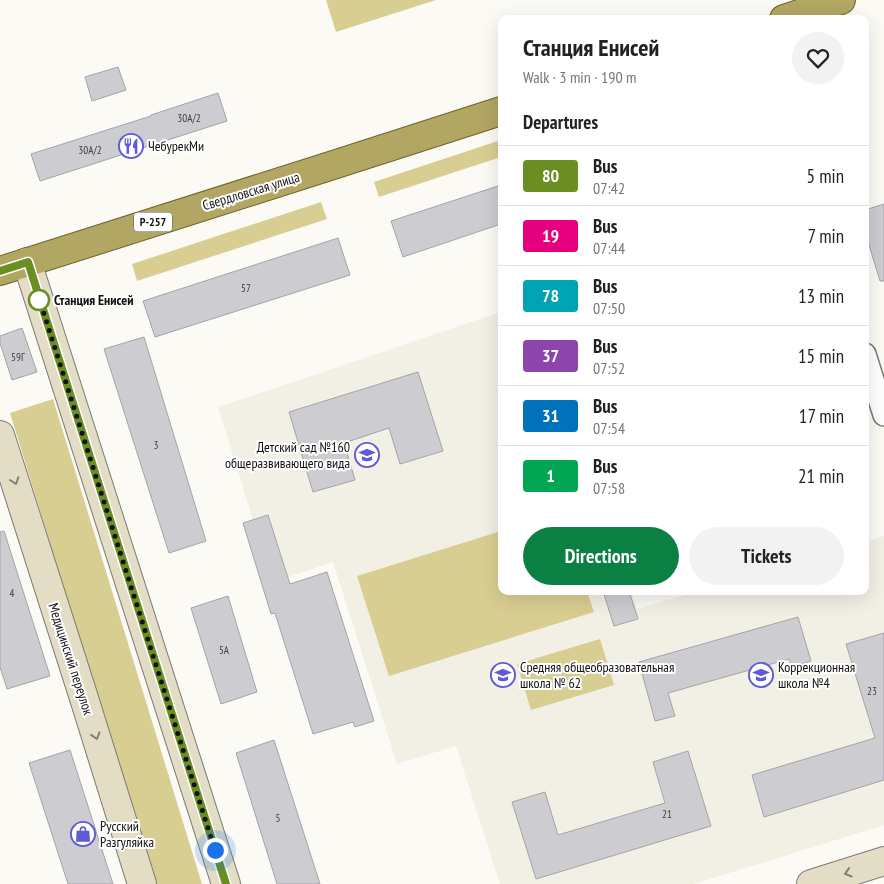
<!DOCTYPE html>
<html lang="en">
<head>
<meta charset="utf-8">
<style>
  :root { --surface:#fff; --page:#f2f2f2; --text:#222; --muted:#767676; --line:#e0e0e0; --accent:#0b8043 }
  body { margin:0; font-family:"PT Sans Narrow",sans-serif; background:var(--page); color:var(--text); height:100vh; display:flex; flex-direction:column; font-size:19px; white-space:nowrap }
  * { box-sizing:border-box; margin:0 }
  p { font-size:16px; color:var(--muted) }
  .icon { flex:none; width:28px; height:28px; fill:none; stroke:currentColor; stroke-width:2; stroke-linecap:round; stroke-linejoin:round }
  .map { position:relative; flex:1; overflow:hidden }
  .panel { position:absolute; left:498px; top:15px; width:371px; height:580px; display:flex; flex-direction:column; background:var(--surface); border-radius:10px; box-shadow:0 5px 20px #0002 }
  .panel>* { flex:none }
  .badge { padding:0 10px; border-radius:4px; font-size:18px; line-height:32px }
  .you { position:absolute; width:25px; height:25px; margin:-12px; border:4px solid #fff; border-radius:50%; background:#1a73e8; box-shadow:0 0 0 8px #1a73e833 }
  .map>.badge { position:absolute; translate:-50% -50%; box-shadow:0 0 0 2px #fff }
  h2 { padding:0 25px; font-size:19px; line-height:45px }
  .round { display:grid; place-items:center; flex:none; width:52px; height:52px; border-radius:26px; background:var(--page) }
  .summary { display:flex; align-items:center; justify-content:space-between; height:85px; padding:0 25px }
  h1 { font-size:24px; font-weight:700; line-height:38px }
  .cta { display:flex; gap:10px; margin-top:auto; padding:10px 25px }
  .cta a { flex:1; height:58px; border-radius:30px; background:var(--accent); color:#fff; font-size:20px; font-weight:700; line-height:58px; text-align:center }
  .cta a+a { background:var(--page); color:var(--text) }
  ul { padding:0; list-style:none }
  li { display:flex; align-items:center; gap:15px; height:60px; padding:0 25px; border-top:1px solid var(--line) }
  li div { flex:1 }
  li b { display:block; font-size:19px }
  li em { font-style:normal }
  li .badge { min-width:55px; font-weight:700; text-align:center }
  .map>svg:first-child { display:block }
  .built { fill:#f2f0e4 }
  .green { fill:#d9ce91 }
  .building { fill:#ccccd1; stroke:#a3a4a8 }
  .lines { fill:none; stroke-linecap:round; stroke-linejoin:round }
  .minor-casing { stroke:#7a7a75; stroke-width:24 }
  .secondary-casing { stroke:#7a7a75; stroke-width:30 }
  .trunk-casing { stroke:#6e632d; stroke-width:30 }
  .minor { stroke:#fff; stroke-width:21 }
  .secondary { stroke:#e2ddc4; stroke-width:28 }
  .trunk { stroke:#b2a663; stroke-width:28 }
  .oneway { stroke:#848173 }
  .line-casing { stroke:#fff; stroke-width:11 }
  .line { stroke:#6b8e23; stroke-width:8 }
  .walk { stroke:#121110; stroke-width:5; stroke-dasharray:0 9 }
  .stop-dot { fill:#fff; stroke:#6b8e23; stroke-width:2.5 }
  .labels { text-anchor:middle; stroke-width:4; stroke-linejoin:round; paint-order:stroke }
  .number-label { font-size:11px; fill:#404040 }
  .shield { fill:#fff; stroke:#595858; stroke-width:1 }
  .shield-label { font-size:12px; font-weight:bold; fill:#121110 }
  .poi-label { font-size:14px; fill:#121110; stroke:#fff; text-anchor:start }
  .street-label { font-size:14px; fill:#121110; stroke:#fff }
  .stop-label { font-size:14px; font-weight:bold; fill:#121110; stroke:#fff; text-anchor:start }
</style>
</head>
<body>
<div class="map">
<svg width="884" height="884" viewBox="0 0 884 884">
  <rect width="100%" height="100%" fill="#fbfaf5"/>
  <!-- built -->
  <path class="built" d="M501 312V591H631L637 609 699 591H865V542L884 536V825L694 884H500L456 746 397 764 333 562 288 577 268 515 253 520 218 407Z"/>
  <!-- green -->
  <path class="green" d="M326 0H436L336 32Z
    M501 140V157L379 197 374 182Z
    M321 202 327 219 137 281 132 264Z
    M53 399 202 884H155L10 413Z
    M501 531V591H587L594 612 389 676 357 576Z
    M600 639 614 685 531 710 517 664Z"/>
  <!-- building -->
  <path class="building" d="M118 67 126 90 92 101 85 77Z
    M218 93 227 121 40 181 31 154 151 116V115Z
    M501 185V224L403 257 391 221Z
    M884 204V281H880L865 232V210Z
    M338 238 350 275 155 337 143 301Z
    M22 328 37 372 12 380 0 343V336Z
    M144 337 206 541 169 553 104 349Z
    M418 372 443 451 400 464 389 428 344 443 355 480 313 492 289 412Z
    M268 515 290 584 327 572 374 721 355 727 353 722 313 734 275 613 271 614 243 523Z
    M4 531 50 676 7 689 0 667V532Z
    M603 591H629L638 619 614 626Z
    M228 596 257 692 221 704 191 608Z
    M798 617 811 661 792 667 789 659 668 693 675 716 655 721 639 662Z
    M884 633V780L764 817 752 775 875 738 846 644Z
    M274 740 320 884H277L236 753Z
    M70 750 113 884H68L29 763Z
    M688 751 711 826 536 879 512 802 545 792 558 835 665 803 653 762Z"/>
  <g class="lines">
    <defs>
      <path id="minor" d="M865 354 884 415"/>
      <path id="secondary" d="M27 262 226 884
        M0 435 83 695 142 884
        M811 884 884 861"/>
      <path id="trunk" d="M784 19 841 0
        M0 271 327 167 501 111"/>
    </defs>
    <!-- minor casing -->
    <use href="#minor" class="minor-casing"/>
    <!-- secondary casing -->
    <use href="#secondary" class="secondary-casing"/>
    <!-- trunk casing -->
    <use href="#trunk" class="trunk-casing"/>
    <!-- minor -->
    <use href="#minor" class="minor"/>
    <!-- secondary -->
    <use href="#secondary" class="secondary"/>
    <!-- trunk -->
    <use href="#trunk" class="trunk"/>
  </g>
  <!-- one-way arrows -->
  <defs><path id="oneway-chevron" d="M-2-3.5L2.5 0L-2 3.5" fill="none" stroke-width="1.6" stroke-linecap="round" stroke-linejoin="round" transform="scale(1.25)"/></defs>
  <g class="oneway">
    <use href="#oneway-chevron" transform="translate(15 481) rotate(72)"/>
    <use href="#oneway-chevron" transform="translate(96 736) rotate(73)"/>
    <use href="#oneway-chevron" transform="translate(848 873) rotate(163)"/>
  </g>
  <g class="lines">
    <defs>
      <path id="line" d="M0 271 28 262 226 884"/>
    </defs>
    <!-- line casing -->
    <use href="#line" class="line-casing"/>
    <!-- line -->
    <use href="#line" class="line"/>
    <!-- walk -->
    <path class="walk" d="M39 300V298L215 850"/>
  </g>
  <!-- icons -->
  <defs>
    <symbol id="restaurant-ring" viewBox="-11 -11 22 22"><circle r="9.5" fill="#fff" stroke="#605bd4" stroke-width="1.5"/><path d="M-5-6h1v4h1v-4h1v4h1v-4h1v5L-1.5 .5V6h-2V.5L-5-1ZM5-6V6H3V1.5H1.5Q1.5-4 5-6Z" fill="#605bd4"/></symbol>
    <symbol id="school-ring" viewBox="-11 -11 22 22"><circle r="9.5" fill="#fff" stroke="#605bd4" stroke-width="1.5"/><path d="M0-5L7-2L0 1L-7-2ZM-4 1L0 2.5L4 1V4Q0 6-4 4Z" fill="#605bd4"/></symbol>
    <symbol id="shop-ring" viewBox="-11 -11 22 22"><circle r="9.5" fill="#fff" stroke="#605bd4" stroke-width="1.5"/><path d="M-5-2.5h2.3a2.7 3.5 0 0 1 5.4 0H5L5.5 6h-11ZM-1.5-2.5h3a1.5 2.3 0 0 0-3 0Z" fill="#605bd4"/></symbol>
  </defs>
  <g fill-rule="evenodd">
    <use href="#restaurant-ring" x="117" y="132" width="28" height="28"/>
    <use href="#school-ring" x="353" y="441" width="28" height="28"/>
    <use href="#school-ring" x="489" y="661" width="28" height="28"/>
    <use href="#school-ring" x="747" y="661" width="28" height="28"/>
    <use href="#shop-ring" x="69" y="820" width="28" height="28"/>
  </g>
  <!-- markers -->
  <circle class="stop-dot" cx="39" cy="300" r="10"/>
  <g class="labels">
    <!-- number labels -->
    <g class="number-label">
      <text x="189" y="122">30А/2</text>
      <text x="90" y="154">30А/2</text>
      <text x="246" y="292">57</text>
      <text x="18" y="361">59Г</text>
      <text x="156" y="449">3</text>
      <text x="12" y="597">4</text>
      <text x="224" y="654">5А</text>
      <text x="872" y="695">23</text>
      <text x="667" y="818">21</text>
      <text x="278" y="822">5</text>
    </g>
    <!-- shield labels -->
    <rect class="shield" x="134" y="212.5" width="38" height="19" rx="4"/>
    <g class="shield-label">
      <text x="153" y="226">Р-257</text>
    </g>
    <!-- poi labels -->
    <g class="poi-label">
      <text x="148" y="151">ЧебурекМи</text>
      <text x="350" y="452" text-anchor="end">Детский сад №160<tspan x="350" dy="16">общеразвивающего вида</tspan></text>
      <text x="520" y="672">Средняя общеобразовательная<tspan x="520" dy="16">школа № 62</tspan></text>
      <text x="778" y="672">Коррекционная<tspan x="778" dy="16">школа №4</tspan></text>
      <text x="100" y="831">Русский<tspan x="100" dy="16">Разгуляйка</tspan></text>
    </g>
    <!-- street labels -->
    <g class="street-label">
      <text transform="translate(251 191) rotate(-17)" y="5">Свердловская улица</text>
      <text transform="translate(71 659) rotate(72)" y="5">Медицинский переулок</text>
    </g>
    <!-- stop labels -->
    <g class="stop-label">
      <text x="54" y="305">Станция Енисей</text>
    </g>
  </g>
</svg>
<div class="you" style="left:215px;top:850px"></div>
<section class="panel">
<div class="summary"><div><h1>Станция Енисей</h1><p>Walk · 3 min · 190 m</p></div><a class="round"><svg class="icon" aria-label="heart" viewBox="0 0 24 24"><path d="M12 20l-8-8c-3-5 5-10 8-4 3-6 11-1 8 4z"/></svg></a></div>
<h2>Departures</h2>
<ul>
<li><span class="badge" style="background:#6b8e23;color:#fff">80</span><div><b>Bus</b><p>07:42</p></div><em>5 min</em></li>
<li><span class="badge" style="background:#e6007e;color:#fff">19</span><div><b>Bus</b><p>07:44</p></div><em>7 min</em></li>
<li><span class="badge" style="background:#00a3b4;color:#fff">78</span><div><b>Bus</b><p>07:50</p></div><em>13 min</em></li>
<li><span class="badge" style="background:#8e44ad;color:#fff">37</span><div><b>Bus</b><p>07:52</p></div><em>15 min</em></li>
<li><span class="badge" style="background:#0072bc;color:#fff">31</span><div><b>Bus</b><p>07:54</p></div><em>17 min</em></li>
<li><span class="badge" style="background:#00a651;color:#fff">1</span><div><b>Bus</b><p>07:58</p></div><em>21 min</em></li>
</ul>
<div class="cta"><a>Directions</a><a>Tickets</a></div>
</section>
</div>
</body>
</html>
